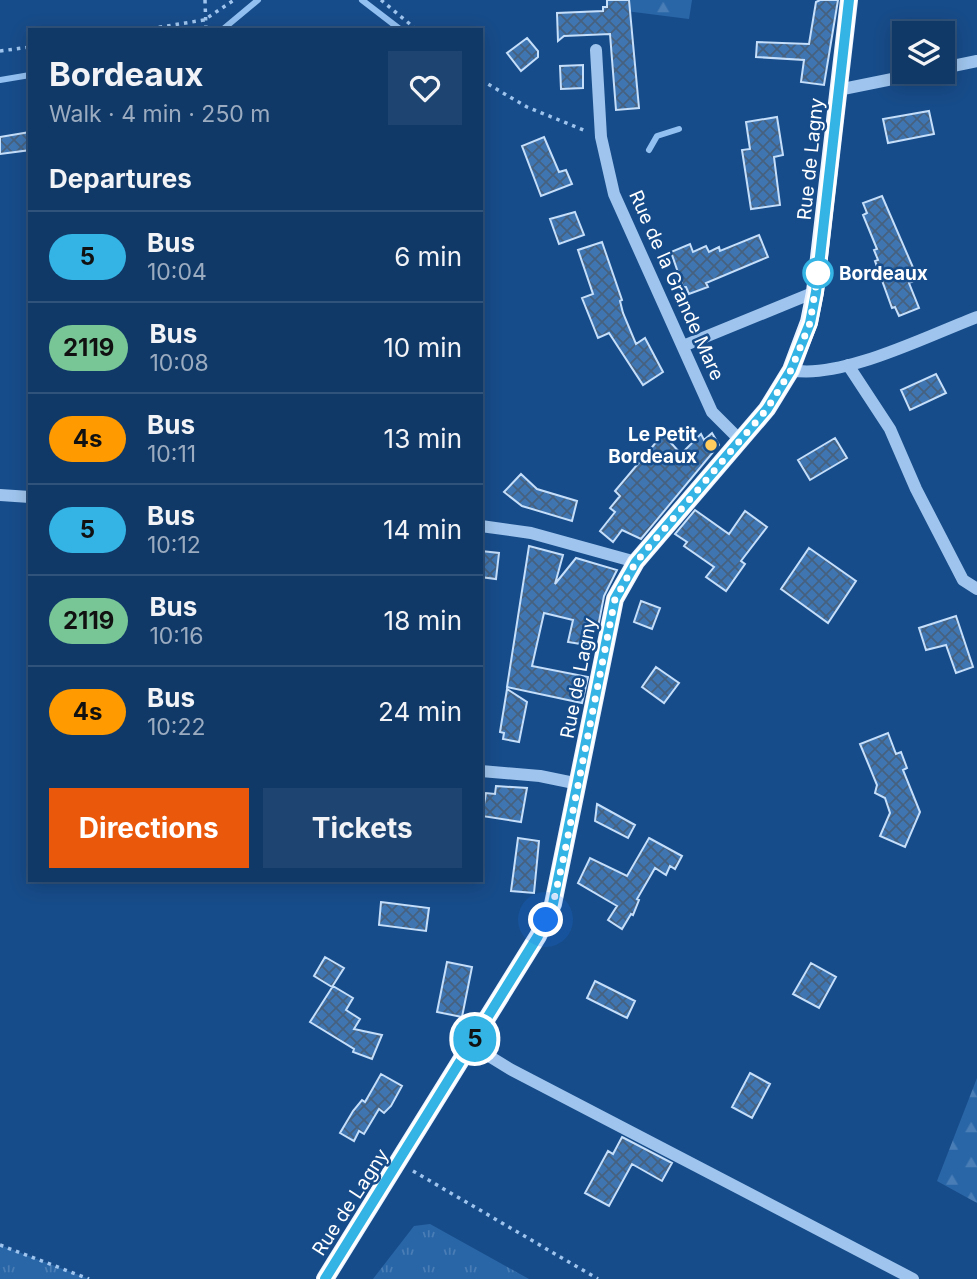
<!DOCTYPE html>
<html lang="en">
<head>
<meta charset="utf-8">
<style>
  :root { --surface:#113968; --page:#1e4471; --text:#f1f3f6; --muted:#9cacc0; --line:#30537c; --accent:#ea580c }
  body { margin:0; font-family:Inter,sans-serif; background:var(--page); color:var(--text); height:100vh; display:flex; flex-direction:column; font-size:26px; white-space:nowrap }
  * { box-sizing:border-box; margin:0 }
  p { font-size:23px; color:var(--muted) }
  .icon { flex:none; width:38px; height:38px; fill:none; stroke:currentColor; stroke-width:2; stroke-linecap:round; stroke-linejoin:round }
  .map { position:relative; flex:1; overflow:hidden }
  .side { position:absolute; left:28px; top:28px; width:455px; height:854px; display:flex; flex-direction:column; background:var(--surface); border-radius:0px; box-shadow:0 4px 18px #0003,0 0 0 2px var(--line) }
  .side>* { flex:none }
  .badge { padding:0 14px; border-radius:23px; font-size:24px; line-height:46px }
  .controls { position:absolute; left:892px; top:21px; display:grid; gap:14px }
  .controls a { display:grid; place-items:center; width:63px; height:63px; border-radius:0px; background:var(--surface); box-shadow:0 4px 18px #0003,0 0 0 2px var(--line); font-size:35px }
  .you { position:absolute; width:35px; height:35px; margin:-18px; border:5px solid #fff; border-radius:50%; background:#1a73e8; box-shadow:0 0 0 10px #1a73e833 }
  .map>.badge { position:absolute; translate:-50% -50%; box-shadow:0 0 0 4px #fff }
  h2 { padding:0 21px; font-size:26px; line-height:63px }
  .round { display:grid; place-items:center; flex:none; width:74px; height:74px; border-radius:0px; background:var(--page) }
  .summary { display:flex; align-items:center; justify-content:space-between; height:119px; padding:0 21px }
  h1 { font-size:33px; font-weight:700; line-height:52px }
  .primary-button { display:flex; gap:14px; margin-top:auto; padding:14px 21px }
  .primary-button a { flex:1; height:80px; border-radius:0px; background:var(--accent); color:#fff; font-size:28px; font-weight:700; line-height:80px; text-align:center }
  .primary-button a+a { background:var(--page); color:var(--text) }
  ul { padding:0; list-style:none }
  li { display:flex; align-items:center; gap:21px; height:91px; padding:0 21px; border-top:2px solid var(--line) }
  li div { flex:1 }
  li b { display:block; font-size:26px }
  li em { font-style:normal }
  li .badge { min-width:77px; font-weight:700; text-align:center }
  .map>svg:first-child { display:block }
  .grass { fill:url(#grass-tufts) }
  .forest { fill:url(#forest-firs) }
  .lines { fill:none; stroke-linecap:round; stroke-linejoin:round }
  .stream { stroke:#92c0f1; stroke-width:6 }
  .building { fill:url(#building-cross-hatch); stroke:#c5defa; stroke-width:2 }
  .path { stroke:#9fc5ee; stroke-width:3.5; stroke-dasharray:3.5 5; stroke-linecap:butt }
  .minor { stroke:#9fc5ee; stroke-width:12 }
  .major { stroke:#e7f1ff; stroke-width:18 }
  .line-casing { stroke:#fff; stroke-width:16 }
  .line { stroke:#34b4e4; stroke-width:10 }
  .walk { stroke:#fff; stroke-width:7; stroke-dasharray:0 12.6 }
  .stop-dot { fill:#fff; stroke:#34b4e4; stroke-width:3.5 }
  .poi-dot { fill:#ffcc5d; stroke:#174c8a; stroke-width:2.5 }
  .labels { text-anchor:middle; stroke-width:5; stroke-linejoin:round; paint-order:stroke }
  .street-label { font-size:19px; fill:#fff; stroke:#174c8a }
  .stop-label { font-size:19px; font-weight:bold; fill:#fff; stroke:#174c8a; text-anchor:start }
  .poi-label { font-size:19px; font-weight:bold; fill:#fff; stroke:#174c8a; text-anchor:end }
</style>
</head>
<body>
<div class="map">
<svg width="977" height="1279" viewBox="0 0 977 1279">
  <defs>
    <pattern id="grass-tufts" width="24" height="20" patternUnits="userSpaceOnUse" patternTransform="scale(1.75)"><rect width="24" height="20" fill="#2966a8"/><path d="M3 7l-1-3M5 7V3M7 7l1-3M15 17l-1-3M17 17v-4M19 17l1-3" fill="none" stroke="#497db5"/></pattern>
    <pattern id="forest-firs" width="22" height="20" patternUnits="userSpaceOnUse" patternTransform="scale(1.75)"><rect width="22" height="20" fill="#2966a8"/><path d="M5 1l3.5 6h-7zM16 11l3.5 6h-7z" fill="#497db5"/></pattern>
    <pattern id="building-cross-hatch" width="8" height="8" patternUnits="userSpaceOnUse" patternTransform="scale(1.75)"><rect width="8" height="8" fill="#3f76b2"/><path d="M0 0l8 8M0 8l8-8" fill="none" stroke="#46617f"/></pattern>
  </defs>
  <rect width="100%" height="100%" fill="#174c8a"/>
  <!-- grass -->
  <path class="grass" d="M430 1224 529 1279H373L414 1226Z
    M0 1245 89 1279H0Z"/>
  <!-- forest -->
  <path class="forest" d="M622 0H692L689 19 626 11Z
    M977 1078V1203L937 1181Z"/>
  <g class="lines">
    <!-- stream -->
    <path class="stream" d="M362 0 401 30
      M222 30 258 0
      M0 80 30 75
      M649 150 657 136 679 129"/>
  </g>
  <!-- building -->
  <path class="building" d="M607 0H629L639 108 616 110 610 34 564 36 558 41 557 13 603 11V7H607Z
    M820 0H838L824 85 801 82 804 60 756 57 757 42 809 44 816 2Z
    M527 38 538 51V57L521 71 507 53Z
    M583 65V88L561 89 560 66Z
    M929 111 934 134 888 143 883 119Z
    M777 117 783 155 774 157 780 205 751 209 742 150 750 149 746 122Z
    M30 132V150L0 154V137Z
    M544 137 559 172 566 170 572 184 541 196 522 146Z
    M882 196 918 279 909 283 919 308 899 316 895 307 892 308 875 261 878 260 874 250 877 249 863 215 867 213 863 203Z
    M575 212 584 235 559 244 550 219Z
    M759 235 768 257 706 283 708 287 689 294 686 287H683L671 252 690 244 693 252 706 246 709 252 719 247 720 251Z
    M602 242 622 300 620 301 623 313 636 344 645 338 663 372 643 385 609 333 598 338 582 298 593 294 578 250Z
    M936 374 946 393 910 410 901 390Z
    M712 433 719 445 641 539 622 530 613 542 600 531 615 512 610 508 620 496 615 491 663 434 681 454 701 434 704 440Z
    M835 438 847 458 810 480 798 460Z
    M521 474 537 489 577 501 572 521 522 506 504 492Z
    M695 510 729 534 745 511 767 527 741 561 745 564 726 591 706 577 714 567 684 546 687 542 675 534Z
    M529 546 563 555 555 584 576 558 617 570 604 596 598 627 592 625 587 645 568 642 573 620 544 613 532 666 588 677 582 703 507 687Z
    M809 548 856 581 828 623 781 589Z
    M481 551 499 553 496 579 481 577Z
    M641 601 660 608 652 629 634 622Z
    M956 616 973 667 956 673 946 645 926 650 919 628Z
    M656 667 679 683 664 703 642 687Z
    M507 689 527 702 519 742 503 739 504 733 500 732Z
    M888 733 896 754 901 752 907 768 903 770 920 812 905 847 880 836 890 813 885 798 875 793 877 785 860 744Z
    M496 786 527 788 521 822 482 816 486 793 495 794Z
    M597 804 635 825 628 838 595 821Z
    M518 838 539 841 534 893 511 891Z
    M649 838 682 856 675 869 670 866 666 875 655 868 637 899 639 900 633 915 631 914 622 929 608 920 617 906 578 883 590 858 627 876Z
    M381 902 429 908 426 931 379 925Z
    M325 957 344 968 332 987 314 976Z
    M447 962 472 967 462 1017 437 1012Z
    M811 963 836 977 819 1008 793 994Z
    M595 981 635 1001 627 1018 587 998Z
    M333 986 353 998 346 1010 360 1019 354 1029 382 1035 372 1059 353 1052 354 1049 310 1022Z
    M750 1073 770 1084 752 1118 732 1107Z
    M381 1074 402 1086 391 1106 384 1113 379 1109 364 1134 359 1131 354 1141 340 1133 353 1111 362 1100 365 1102Z
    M622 1137 672 1163 662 1181 632 1164 609 1206 585 1193 608 1151 613 1154Z"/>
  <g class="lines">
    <!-- path -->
    <path class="path" d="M205 0 206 30
      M381 0 417 30
      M142 30 204 20 234 0
      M0 51 30 47
      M481 80 527 107 586 131
      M413 1171 598 1279
      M0 1245 89 1279"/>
    <!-- minor -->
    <path class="minor" d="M596 50 601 137 614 194 712 412 741 441
      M943 68 977 61
      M838 90 927 72
      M683 346 815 292
      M848 365 890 429 916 489 963 580 977 589
      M791 370C841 380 929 335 977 317
      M0 495 30 497
      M481 526 531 533 636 562
      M481 771 540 776 579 784
      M471 1045 510 1069 913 1279"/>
    <!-- major -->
    <path class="major" d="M325 1279 538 936 553 904 615 599 636 562 767 409 791 370 809 322 815 292 849 0"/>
  </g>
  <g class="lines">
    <defs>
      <path id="line" d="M325 1279 538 936 553 904 615 599 636 562 767 409 791 370 810 323 816 292 849 0"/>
    </defs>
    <!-- line casing -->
    <use href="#line" class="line-casing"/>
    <!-- line -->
    <use href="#line" class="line"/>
    <!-- walk -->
    <path class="walk" d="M546 920 553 904 564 856 615 599 636 562 767 409 791 370 810 323 818 273"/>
  </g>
  <!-- markers -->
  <circle class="stop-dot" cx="818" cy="273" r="14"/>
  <circle class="poi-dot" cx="711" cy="445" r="7"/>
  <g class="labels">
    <!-- street labels -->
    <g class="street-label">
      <text transform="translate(810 159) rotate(-84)" y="7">Rue de Lagny</text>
      <text transform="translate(677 285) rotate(66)" y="7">Rue de la Grande Mare</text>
      <text transform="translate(578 678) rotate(-79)" y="7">Rue de Lagny</text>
      <text transform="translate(350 1202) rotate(-57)" y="7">Rue de Lagny</text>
    </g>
    <!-- stop labels -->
    <g class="stop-label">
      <text x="839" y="280">Bordeaux</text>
    </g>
    <!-- poi labels -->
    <g class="poi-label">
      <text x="697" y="441">Le Petit<tspan x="697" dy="22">Bordeaux</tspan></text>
    </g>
  </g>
</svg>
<div class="controls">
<a><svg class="icon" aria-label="layers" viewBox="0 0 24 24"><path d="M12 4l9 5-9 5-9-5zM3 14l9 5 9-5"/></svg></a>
</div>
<div class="you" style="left:546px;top:920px"></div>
<b class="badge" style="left:475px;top:1039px;background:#34b4e4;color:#111">5</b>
<section class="side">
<div class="summary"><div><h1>Bordeaux</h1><p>Walk · 4 min · 250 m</p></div><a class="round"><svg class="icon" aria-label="heart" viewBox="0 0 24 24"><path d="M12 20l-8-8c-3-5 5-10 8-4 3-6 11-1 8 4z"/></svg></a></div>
<h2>Departures</h2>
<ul>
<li><span class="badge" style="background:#34b4e4;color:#111">5</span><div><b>Bus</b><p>10:04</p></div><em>6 min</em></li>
<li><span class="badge" style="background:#78c696;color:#111">2119</span><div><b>Bus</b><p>10:08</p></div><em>10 min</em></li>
<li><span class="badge" style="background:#ff9a00;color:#111">4s</span><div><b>Bus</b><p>10:11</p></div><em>13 min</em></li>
<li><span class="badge" style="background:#34b4e4;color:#111">5</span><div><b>Bus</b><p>10:12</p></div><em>14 min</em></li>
<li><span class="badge" style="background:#78c696;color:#111">2119</span><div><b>Bus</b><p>10:16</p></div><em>18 min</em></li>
<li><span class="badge" style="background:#ff9a00;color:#111">4s</span><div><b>Bus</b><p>10:22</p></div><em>24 min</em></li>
</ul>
<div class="primary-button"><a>Directions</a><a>Tickets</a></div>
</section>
</div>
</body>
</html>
